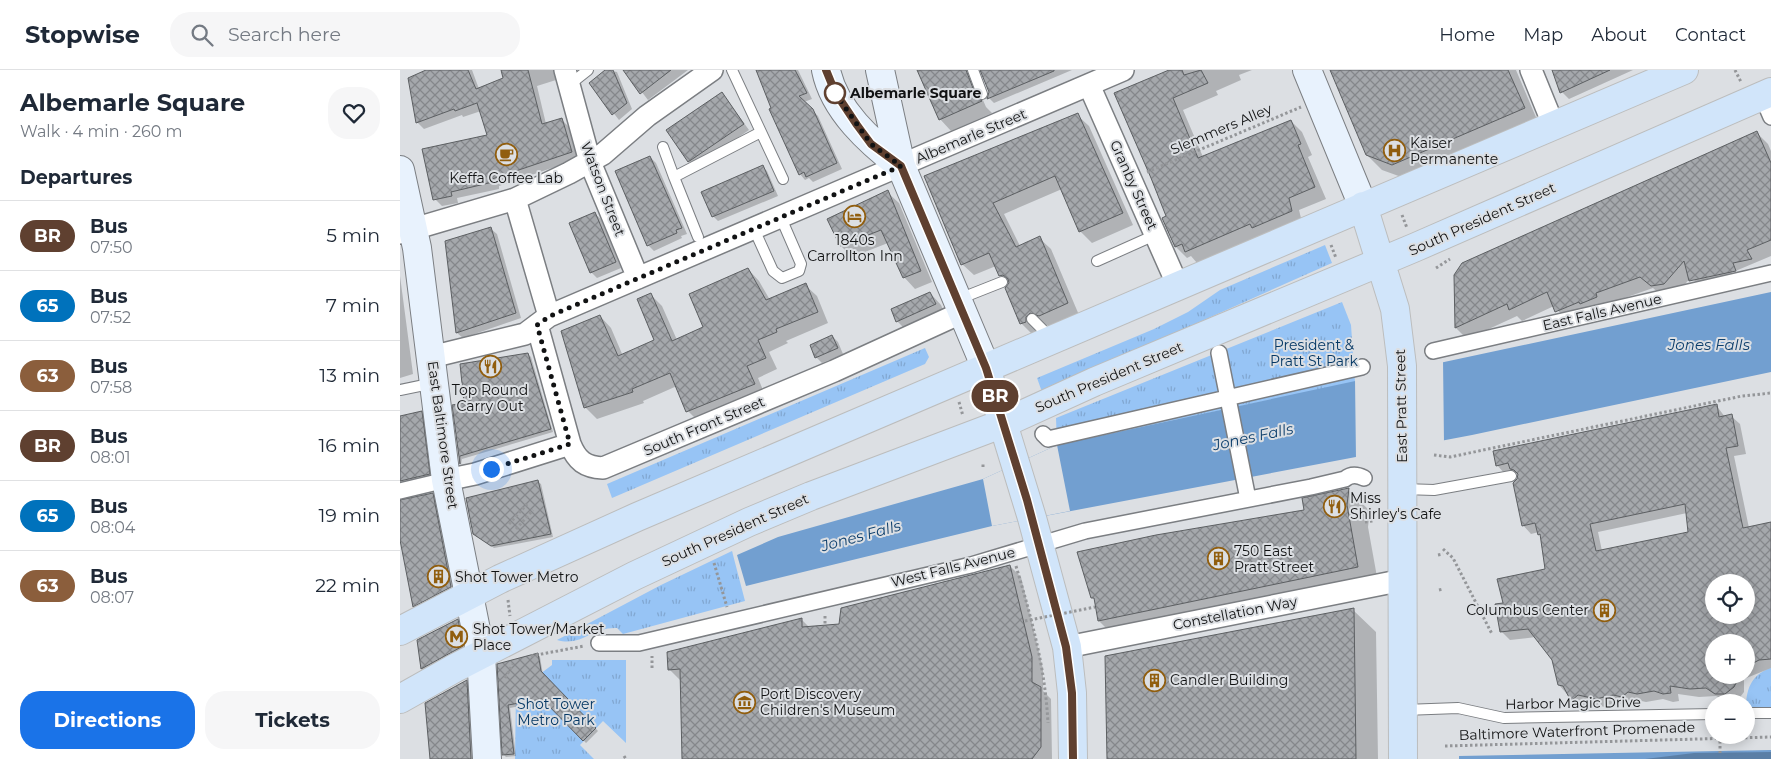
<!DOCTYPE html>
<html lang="en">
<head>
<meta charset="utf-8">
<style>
  :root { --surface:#fff; --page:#f6f6f7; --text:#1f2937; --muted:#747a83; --line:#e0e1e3; --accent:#1a73e8 }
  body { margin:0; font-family:Montserrat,sans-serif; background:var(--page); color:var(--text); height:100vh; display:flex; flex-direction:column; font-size:19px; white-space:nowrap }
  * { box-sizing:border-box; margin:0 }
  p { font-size:16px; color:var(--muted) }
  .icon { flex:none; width:28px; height:28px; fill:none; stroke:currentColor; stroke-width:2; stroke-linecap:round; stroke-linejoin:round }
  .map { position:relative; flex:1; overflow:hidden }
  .side { display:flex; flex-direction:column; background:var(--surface); width:400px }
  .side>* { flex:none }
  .badge { padding:0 10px; border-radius:16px; font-size:18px; line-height:32px }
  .tools { position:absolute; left:1305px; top:504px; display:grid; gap:10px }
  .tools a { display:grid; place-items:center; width:50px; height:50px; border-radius:50%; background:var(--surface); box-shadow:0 2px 12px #0003; font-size:25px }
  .you { position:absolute; width:25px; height:25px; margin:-12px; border:4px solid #fff; border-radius:50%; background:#1a73e8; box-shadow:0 0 0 8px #1a73e833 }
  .map>.badge { position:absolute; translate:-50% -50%; box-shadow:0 0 0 2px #fff }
  h2 { padding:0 20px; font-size:19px; line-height:45px }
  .round { display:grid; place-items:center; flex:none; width:52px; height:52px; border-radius:20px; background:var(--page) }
  .head { display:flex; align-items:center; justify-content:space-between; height:85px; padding:0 20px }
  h1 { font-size:24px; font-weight:700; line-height:38px }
  .button { display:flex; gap:10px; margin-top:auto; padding:10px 20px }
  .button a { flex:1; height:58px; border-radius:20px; background:var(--accent); color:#fff; font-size:20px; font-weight:700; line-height:58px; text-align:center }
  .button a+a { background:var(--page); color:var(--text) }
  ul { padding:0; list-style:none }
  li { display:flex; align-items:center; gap:15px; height:70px; padding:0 20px; border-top:1px solid var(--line) }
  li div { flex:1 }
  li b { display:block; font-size:19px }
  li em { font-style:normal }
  li .badge { min-width:55px; font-weight:700; text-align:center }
  header { display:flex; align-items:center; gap:30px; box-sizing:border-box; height:70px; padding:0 25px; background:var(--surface); border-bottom:1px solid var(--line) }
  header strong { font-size:24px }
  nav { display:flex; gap:28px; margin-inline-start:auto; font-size:18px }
  .search { width:350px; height:45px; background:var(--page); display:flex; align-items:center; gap:12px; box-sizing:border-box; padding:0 18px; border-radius:20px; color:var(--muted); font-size:19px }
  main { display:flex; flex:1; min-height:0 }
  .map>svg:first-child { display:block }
  .grass { fill:url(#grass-tufts) }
  .water { fill:#729fd0 }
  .pier { fill:#dcdfe3 }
  .shadow { fill:#0003; fill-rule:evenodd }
  .building { fill:url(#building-cross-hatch); stroke:#5c5f62; fill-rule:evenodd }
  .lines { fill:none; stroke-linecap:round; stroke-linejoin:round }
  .service-casing { stroke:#7b7e82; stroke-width:12 }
  .pedestrian-casing { stroke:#7b7e82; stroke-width:18 }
  .minor-casing { stroke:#7b7e82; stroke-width:24 }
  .secondary-casing { stroke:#7b7e82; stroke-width:30 }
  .primary-casing { stroke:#bcbdbd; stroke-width:30 }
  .path { stroke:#949699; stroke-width:3; stroke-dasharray:2.5 2.5; stroke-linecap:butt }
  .service { stroke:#fff; stroke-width:10 }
  .pedestrian { stroke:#fff; stroke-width:15 }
  .minor { stroke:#fff; stroke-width:21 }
  .secondary { stroke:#e8f2fd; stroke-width:28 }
  .primary { stroke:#d1e5fa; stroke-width:28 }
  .path-bridge { stroke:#949699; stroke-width:3; stroke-dasharray:2.5 2.5; stroke-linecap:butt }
  .line-casing { stroke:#fff; stroke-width:11 }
  .line { stroke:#5f4030; stroke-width:8 }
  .walk { stroke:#111213; stroke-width:5; stroke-dasharray:0 9 }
  .stop-dot { fill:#fff; stroke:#5f4030; stroke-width:2.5 }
  .labels { text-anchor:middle; stroke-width:4; stroke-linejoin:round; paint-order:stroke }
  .stop-label { font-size:14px; font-weight:bold; fill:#111213; stroke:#dcdfe3; text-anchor:start }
  .street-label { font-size:14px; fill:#111213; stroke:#dcdfe3 }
  .poi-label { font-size:14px; fill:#111213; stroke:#dcdfe3; text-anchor:start }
  .park-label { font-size:14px; fill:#053865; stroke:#dcdfe3 }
  .water-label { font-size:15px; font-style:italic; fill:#0f406d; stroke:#dcdfe3 }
</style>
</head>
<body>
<header>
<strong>Stopwise</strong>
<div class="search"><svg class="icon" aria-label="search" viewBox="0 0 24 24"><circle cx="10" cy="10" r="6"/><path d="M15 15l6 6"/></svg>Search here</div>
<nav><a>Home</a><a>Map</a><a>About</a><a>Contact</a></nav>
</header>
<main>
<section class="side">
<div class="head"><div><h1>Albemarle Square</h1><p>Walk · 4 min · 260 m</p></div><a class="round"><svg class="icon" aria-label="heart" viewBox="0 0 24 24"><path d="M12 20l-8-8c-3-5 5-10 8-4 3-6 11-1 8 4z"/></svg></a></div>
<h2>Departures</h2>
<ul>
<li><span class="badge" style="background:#5f4030;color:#fff">BR</span><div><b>Bus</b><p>07:50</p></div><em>5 min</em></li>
<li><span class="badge" style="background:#0072bc;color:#fff">65</span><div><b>Bus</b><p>07:52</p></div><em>7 min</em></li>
<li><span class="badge" style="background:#8b5e3c;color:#fff">63</span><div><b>Bus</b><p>07:58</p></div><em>13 min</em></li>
<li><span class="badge" style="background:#5f4030;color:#fff">BR</span><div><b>Bus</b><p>08:01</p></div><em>16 min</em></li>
<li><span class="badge" style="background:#0072bc;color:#fff">65</span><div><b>Bus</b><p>08:04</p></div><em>19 min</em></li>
<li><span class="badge" style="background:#8b5e3c;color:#fff">63</span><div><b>Bus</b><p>08:07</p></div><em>22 min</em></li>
</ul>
<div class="button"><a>Directions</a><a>Tickets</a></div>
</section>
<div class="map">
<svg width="1371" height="689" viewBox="0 0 1371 689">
  <defs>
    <pattern id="grass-tufts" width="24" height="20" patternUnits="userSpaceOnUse" patternTransform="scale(1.25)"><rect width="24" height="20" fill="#97c4f5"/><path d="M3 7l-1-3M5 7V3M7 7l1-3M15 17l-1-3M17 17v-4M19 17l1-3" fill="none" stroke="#81a7d1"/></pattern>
    <pattern id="building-cross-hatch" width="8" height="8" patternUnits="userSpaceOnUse" patternTransform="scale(1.25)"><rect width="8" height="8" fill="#a5a8ac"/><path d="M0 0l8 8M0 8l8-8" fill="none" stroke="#85878b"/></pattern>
  </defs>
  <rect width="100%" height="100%" fill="#dcdfe3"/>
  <!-- grass -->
  <path class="grass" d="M925 175 932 193 642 322 637 308 754 259 788 242 820 220Z
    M942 232 951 255 955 312 657 375 656 348Z
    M525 278 529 287 525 294 212 428 207 414Z
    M332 481 345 531 223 564 217 558C191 557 182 577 157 570L261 515Z
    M152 590H226V673L203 651 180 675 194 689H115L116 622 152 595Z
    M1371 598V638L1346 639C1346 621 1350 605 1371 598Z"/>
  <!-- water -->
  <path class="water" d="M1371 222V302L1072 365 592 456 346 516 337 485 378 467 583 409 657 375Z
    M1371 680V689H1059V686Z"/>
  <!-- pier -->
  <path class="pier" d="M1043 290 1044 373 956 390 955 309Z
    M657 375 670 441 592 456 583 409Z"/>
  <!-- shadow -->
  <path class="shadow" d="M29 0H72L79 19 105 9 102 0H153L156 10 137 16 146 54 162 50 169 57 178 89 99 116V119L57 128 58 133 42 136 35 129 88 66 81 41 63 47 62 45 24 59 17 52Z
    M207 0 217 2 232 39 219 50 190 13Z
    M225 0H288L248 30Z
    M362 0H398L412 29 404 32 418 46 442 99 413 112 409 108 405 110 400 104Z
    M519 0H570L586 37 592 43 551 61 540 49Z
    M582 0H672L594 33 589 28 590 21Z
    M772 0H852L839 5 841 10 816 21 818 25 783 40 803 87 891 51 902 62 912 85 908 87 926 129 899 140 902 152 864 169 861 165 797 193 791 186 787 188 776 177 767 147Z
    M932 0H1116L1138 52 1007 109 982 100 967 85Z
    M1153 0H1233L1169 29 1162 22Z
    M327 30 349 60 295 97 289 91Z
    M677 45 689 56 733 155 692 173 680 161 662 119 604 144 620 176 639 168 651 179 679 245 651 257 642 253 637 259V263L633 265 621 253 610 214 600 205 596 196 574 205 562 194 525 106Z
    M1356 62 1368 74 1371 81V186L1300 216 1291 207 1276 225 1263 227 1253 218 1207 234 1168 252 1154 236 1122 251 1117 246 1067 269 1056 258 1055 205Z
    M250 87 256 93 287 164 281 166 282 168 254 181 248 175Z
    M362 96 367 101 378 126 318 151 313 146Z
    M487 122 499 133 532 212 515 219 504 207 488 173 452 187 441 176 429 148Z
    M195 144 201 149 221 198 197 208 191 202 170 154Z
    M91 159 97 164 121 248 63 268 57 263 46 172Z
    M348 199 359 211 370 230 405 215 417 226 428 253 386 271 388 273 369 282 377 299 358 308 365 325 299 352 288 341 277 316 243 331 244 333 197 349 185 337 200 246 211 258 223 286 256 271 250 224 262 236 277 270 305 257Z
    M0 206 13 304 0 308Z
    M530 223 541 235 546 246 509 263 497 251Z
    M432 266 438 272 443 284 422 293 417 288 411 275Z
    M128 284 131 287 153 362 62 389V395L54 336 66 334Z
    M1316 335 1325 347 1331 346 1340 354 1346 384 1334 386 1349 458 1371 454V598L1344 609V622L1337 631 1329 632 1316 626 1299 627 1278 624 1279 631 1273 632 1263 629 1246 632 1237 630 1231 635 1223 633 1205 637 1187 633 1180 639 1159 615 1154 589 1136 567 1110 570 1101 561 1104 534 1146 500 1142 467 1139 462 1131 464 1123 455 1119 406 1114 402 1105 404 1097 395ZM1287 443 1289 463 1202 481 1198 462ZM1314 512H1346V545H1314ZM1314 572H1346V605H1314Z
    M21 343 24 345 31 407 0 414V347Z
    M138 412 141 414 153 467 94 478 77 466Z
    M948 420 970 441 968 457 979 518 721 573 699 551 695 530 693 527 905 441Z
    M32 424 35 427 53 519 16 539 14 536 0 463V431Z
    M610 496 621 507 643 599V621L651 629 652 689H283L280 610 269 599 402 550 410 558 440 555Z
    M953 540 976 562 978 689H709Z
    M58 550 65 579 24 601 22 599 18 570Z
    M138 584 140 587 143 605 198 661 186 673 146 631 110 638 116 686 106 687 104 685 98 595Z
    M67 611 77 622 81 689H31Z
    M1371 682V689H1245L1294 683Z"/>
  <!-- building -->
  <path class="building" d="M26 0H68L76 19 103 8 101 0H128L142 54 162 48 172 82 92 109 93 112 51 122 52 126 33 130 22 79 87 65 77 33 55 41 54 39 16 53 8 8Z
    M205 0H213L227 33 212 45 189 13Z
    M223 0H271L240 24Z
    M356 0H395L407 23 399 26 413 39 437 93 406 107 404 102 399 105 369 39 371 38Z
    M517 0H566L576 26 582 31 539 50Z
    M580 0H654V1L587 29 589 22Z
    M769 0H782L784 5 801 0 808 13 773 28 798 88 891 50 901 74 898 75 915 117 889 128 892 141 852 158 850 154 785 182 782 174 775 177 762 148 766 146 751 108 714 23Z
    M930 0H1108L1125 38 992 95 966 85Z
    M1152 0H1210L1160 23Z
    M322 22 344 54 288 92 266 60Z
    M678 43 723 143 679 162 655 106 593 133 616 177 640 166 668 233 639 246 630 243 626 247V252L620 254 605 218 609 213 608 209 603 205 599 206 589 183 561 195 524 106Z
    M1357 61 1371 93V170L1347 180 1352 189 1333 193 1336 201 1289 211 1284 191 1264 214 1251 216 1240 207 1196 223 1197 227 1180 234 1179 232 1155 242 1147 222 1109 240 1107 234 1055 258 1054 205 1062 193Z
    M250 86 282 158 276 160 277 163 247 176 215 101Z
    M363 95 374 121 312 147 301 122Z
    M488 120 521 201 503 208 481 160 440 176 427 149Z
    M195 142 216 192 190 203 169 153Z
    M91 157 116 243 56 263 45 171Z
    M348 198 366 230 406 213 418 242 376 259 377 262 358 270 366 288 347 296 355 314 286 342 270 303 232 319 233 322 184 338 161 261 200 245 218 286 254 270 237 229 251 223 272 271 303 257 289 224Z
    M530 222 536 234 496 252 491 239Z
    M432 265 438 278 415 288 410 275Z
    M128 283 151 359 60 386V394L52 335 64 333 60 294Z
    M1317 334 1319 347 1332 344 1338 376 1326 378 1343 458 1371 452V589L1359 590 1346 597V572H1314V605H1340L1334 617 1325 624H1315L1306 618 1290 619 1270 616 1271 623 1263 624 1254 621 1237 624 1228 622 1222 627 1213 625 1196 629 1178 625 1171 631 1163 616 1158 615 1152 590 1128 559 1100 562 1095 534 1103 533 1097 509 1145 499 1140 464 1138 465 1135 453 1122 456 1113 413 1117 409 1118 404 1114 400 1110 399 1108 393 1096 396 1093 381ZM1285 434 1288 462 1196 481 1190 454ZM1314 512H1346V545H1314Z
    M22 341 30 404 0 411V346Z
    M138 410 151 464 91 476 73 464 66 428Z
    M949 418 947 435 958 497 698 551 694 528H691L677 482 756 465 904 440 902 428Z
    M33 423 51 517 13 537 0 470V430Z
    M610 495 632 587V612L641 617V677L632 689H282L280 599 268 600 267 582 402 548V557L439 554 441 538Z
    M954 538 956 689H707L705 586Z
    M58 549 63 576 21 599 17 570Z
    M138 583 141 601 196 658 183 671 142 629 108 635 114 684 102 685 97 594Z
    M67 610 71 689H30L25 633Z"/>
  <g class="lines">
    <defs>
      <path id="service" d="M332 0 383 109
        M573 0 582 24
        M169 15 188 0
        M263 77 274 107
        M354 159 373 201 382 208 399 201 401 194 381 148
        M298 167 274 107 361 62
        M697 191 755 165
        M559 229 602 212
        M632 249 650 267
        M0 320 34 313
        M1003 419 1034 420 1111 406
        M1004 640 1058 638 1104 648 1314 644
        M1346 643H1371"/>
      <path id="pedestrian" d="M1362 26 1371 47
        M1033 281 1371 203
        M819 283 848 429
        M643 364 648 369 962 297
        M0 421 46 410
        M199 573H239L571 495 685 461 911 417 945 409C951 404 958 405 964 408"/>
      <path id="minor" d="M165 0 190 92 238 208
        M1131 0 1153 54
        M689 15 778 216
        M115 129 149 246
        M0 163 115 129 169 103 203 84 247 46 312 0
        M137 255 170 374C177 391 185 397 203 398L434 301 563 242
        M31 287 125 264 149 246 723 0
        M46 410 75 404 170 374
        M667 577 1003 510"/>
      <path id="secondary" d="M426 0C434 40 470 72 501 96
        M480 0 501 96 586 298
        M907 0 963 136
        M0 100 17 178 46 410 81 585 87 689"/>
      <path id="primary" d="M963 136 995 239 1002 296 1003 689
        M586 298 632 448 667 577 672 623 673 689
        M0 561 100 509 237 447 1284 0
        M0 629 55 598 234 506 349 452 411 426 604 353 694 312 1016 177 1371 22"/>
    </defs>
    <!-- service casing -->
    <use href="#service" class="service-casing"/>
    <!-- pedestrian casing -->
    <use href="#pedestrian" class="pedestrian-casing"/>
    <!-- minor casing -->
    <use href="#minor" class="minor-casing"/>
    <!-- secondary casing -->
    <use href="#secondary" class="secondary-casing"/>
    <!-- primary casing -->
    <use href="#primary" class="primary-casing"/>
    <!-- path -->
    <path class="path" d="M1335 0 1341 12
      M747 102 901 37
      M1002 145 1007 158
      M931 175 936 188
      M1036 198 1050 189
      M559 332 563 346
      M1034 385 1050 387 1342 326 1371 323
      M583 397V394
      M965 452 973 451
      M109 454 127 434
      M116 459 133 440
      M1043 479 1053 488 1092 564
      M1038 485 1043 484
      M314 493 327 537
      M616 496C632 550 645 597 648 653
      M1039 520 1043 519
      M108 530 110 546
      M425 546V555
      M46 562 49 576
      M131 586 184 576
      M252 598V586
      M105 608 113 594
      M1045 676 1371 667
      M224 686 226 689"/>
    <!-- service -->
    <use href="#service" class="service"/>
    <!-- pedestrian -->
    <use href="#pedestrian" class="pedestrian"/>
    <!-- minor -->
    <use href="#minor" class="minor"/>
    <!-- secondary -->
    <use href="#secondary" class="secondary"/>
    <!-- primary -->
    <use href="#primary" class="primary"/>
    <!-- path-bridge -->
    <path class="path-bridge" d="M625 551 695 537
      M1320 666V683"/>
  </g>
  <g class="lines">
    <defs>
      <path id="line" d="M426 0 435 22 457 55 471 74 501 96 586 298 627 430 666 577 672 623 673 689"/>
    </defs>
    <!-- line casing -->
    <use href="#line" class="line-casing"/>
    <!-- line -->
    <use href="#line" class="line"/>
    <!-- walk -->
    <path class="walk" d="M91 399 170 374 137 255 150 246 501 96 471 74 435 23"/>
  </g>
  <!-- icons -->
  <defs>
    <symbol id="hospital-ring" viewBox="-11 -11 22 22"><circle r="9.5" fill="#dcdfe3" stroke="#915e0e" stroke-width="1.5"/><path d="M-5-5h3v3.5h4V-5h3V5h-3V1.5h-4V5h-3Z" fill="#915e0e"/></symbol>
    <symbol id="cafe-ring" viewBox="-11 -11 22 22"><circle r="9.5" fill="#dcdfe3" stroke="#915e0e" stroke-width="1.5"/><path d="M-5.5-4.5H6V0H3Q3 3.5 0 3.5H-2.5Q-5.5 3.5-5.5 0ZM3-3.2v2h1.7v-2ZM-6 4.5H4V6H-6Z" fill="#915e0e"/></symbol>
    <symbol id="hotel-ring" viewBox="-11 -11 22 22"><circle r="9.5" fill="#dcdfe3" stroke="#915e0e" stroke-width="1.5"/><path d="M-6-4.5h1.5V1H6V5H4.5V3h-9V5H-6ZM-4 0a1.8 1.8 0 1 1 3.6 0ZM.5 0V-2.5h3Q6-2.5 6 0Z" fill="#915e0e"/></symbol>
    <symbol id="restaurant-ring" viewBox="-11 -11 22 22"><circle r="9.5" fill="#dcdfe3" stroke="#915e0e" stroke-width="1.5"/><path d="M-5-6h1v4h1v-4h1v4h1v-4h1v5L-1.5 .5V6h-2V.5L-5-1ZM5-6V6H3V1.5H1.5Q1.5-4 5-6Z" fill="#915e0e"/></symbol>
    <symbol id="building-ring" viewBox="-11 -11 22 22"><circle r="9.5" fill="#dcdfe3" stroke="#915e0e" stroke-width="1.5"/><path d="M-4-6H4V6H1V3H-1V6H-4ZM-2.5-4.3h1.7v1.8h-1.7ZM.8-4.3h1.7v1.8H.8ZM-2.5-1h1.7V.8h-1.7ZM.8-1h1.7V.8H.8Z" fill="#915e0e"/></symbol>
    <symbol id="metro-ring" viewBox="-11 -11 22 22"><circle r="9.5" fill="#dcdfe3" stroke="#915e0e" stroke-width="1.5"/><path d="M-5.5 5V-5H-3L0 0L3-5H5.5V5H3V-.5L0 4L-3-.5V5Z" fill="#915e0e"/></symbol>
    <symbol id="museum-ring" viewBox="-11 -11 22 22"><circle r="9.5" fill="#dcdfe3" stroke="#915e0e" stroke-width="1.5"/><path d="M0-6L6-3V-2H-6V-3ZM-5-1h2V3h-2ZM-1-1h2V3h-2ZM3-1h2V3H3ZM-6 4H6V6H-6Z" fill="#915e0e"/></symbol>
  </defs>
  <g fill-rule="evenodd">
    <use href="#hospital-ring" x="982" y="68" width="25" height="25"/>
    <use href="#cafe-ring" x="94" y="72" width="25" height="25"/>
    <use href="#hotel-ring" x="442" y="134" width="25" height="25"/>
    <use href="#restaurant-ring" x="78" y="284" width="25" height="25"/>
    <use href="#restaurant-ring" x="922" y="424" width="25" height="25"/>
    <use href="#building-ring" x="806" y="476" width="25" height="25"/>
    <use href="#building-ring" x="26" y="494" width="25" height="25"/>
    <use href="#building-ring" x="1192" y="528" width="25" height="25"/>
    <use href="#metro-ring" x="44" y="554" width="25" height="25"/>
    <use href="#building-ring" x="742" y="598" width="25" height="25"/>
    <use href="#museum-ring" x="332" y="620" width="25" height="25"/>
  </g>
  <!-- markers -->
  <circle class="stop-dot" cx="435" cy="23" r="10"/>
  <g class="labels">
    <!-- stop labels -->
    <g class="stop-label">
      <text x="450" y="28">Albemarle Square</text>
    </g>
    <!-- street labels -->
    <g class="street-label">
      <text transform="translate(821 59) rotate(-23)" y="5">Slemmers Alley</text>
      <text transform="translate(571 66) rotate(-23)" y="5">Albemarle Street</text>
      <text transform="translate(734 115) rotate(66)" y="5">Granby Street</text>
      <text transform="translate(203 119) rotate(69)" y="5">Watson Street</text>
      <text transform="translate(1082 149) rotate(-24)" y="5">South President Street</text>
      <text transform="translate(1202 242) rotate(-13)" y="5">East Falls Avenue</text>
      <text transform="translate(709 307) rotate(-23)" y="5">South President Street</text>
      <text transform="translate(1001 336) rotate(-91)" y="5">East Pratt Street</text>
      <text transform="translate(304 356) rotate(-23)" y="5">South Front Street</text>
      <text transform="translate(43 365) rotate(82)" y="5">East Baltimore Street</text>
      <text transform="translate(335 460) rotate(-24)" y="5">South President Street</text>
      <text transform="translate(553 497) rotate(-14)" y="5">West Falls Avenue</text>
      <text transform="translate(835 543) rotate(-11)" y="5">Constellation Way</text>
      <text transform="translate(1173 633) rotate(-1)" y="5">Harbor Magic Drive</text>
      <text transform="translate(1177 661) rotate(-2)" y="5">Baltimore Waterfront Promenade</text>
    </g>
    <!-- poi labels -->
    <g class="poi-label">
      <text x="1010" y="78">Kaiser<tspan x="1010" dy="16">Permanente</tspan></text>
      <text x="106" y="113" text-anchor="middle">Keffa Coffee Lab</text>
      <text x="455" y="175" text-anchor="middle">1840s<tspan x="455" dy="16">Carrollton Inn</tspan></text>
      <text x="90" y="325" text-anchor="middle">Top Round<tspan x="90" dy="16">Carry Out</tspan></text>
      <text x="950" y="433">Miss<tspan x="950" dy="16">Shirley's Cafe</tspan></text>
      <text x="834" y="486">750 East<tspan x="834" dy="16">Pratt Street</tspan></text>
      <text x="55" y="512">Shot Tower Metro</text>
      <text x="1189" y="545" text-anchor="end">Columbus Center</text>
      <text x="73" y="564">Shot Tower/Market<tspan x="73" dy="16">Place</tspan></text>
      <text x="770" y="615">Candler Building</text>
      <text x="360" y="629">Port Discovery<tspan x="360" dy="16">Children's Museum</tspan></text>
    </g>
    <!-- park labels -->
    <g class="park-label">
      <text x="914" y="280">President &amp;<tspan x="914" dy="16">Pratt St Park</tspan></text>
      <text x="156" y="639">Shot Tower<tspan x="156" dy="16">Metro Park</tspan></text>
    </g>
    <!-- water labels -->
    <g class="water-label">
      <text x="1309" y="280">Jones Falls</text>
      <text transform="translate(853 367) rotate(-12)" y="5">Jones Falls</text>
      <text transform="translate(461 466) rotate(-15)" y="5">Jones Falls</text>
    </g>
  </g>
</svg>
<div class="tools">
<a><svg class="icon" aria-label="locate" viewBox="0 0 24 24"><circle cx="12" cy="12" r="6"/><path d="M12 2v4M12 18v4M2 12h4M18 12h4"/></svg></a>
<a>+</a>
<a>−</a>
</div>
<div class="you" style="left:91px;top:399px"></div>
<b class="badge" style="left:595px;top:326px;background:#5f4030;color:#fff">BR</b>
</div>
</main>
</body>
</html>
